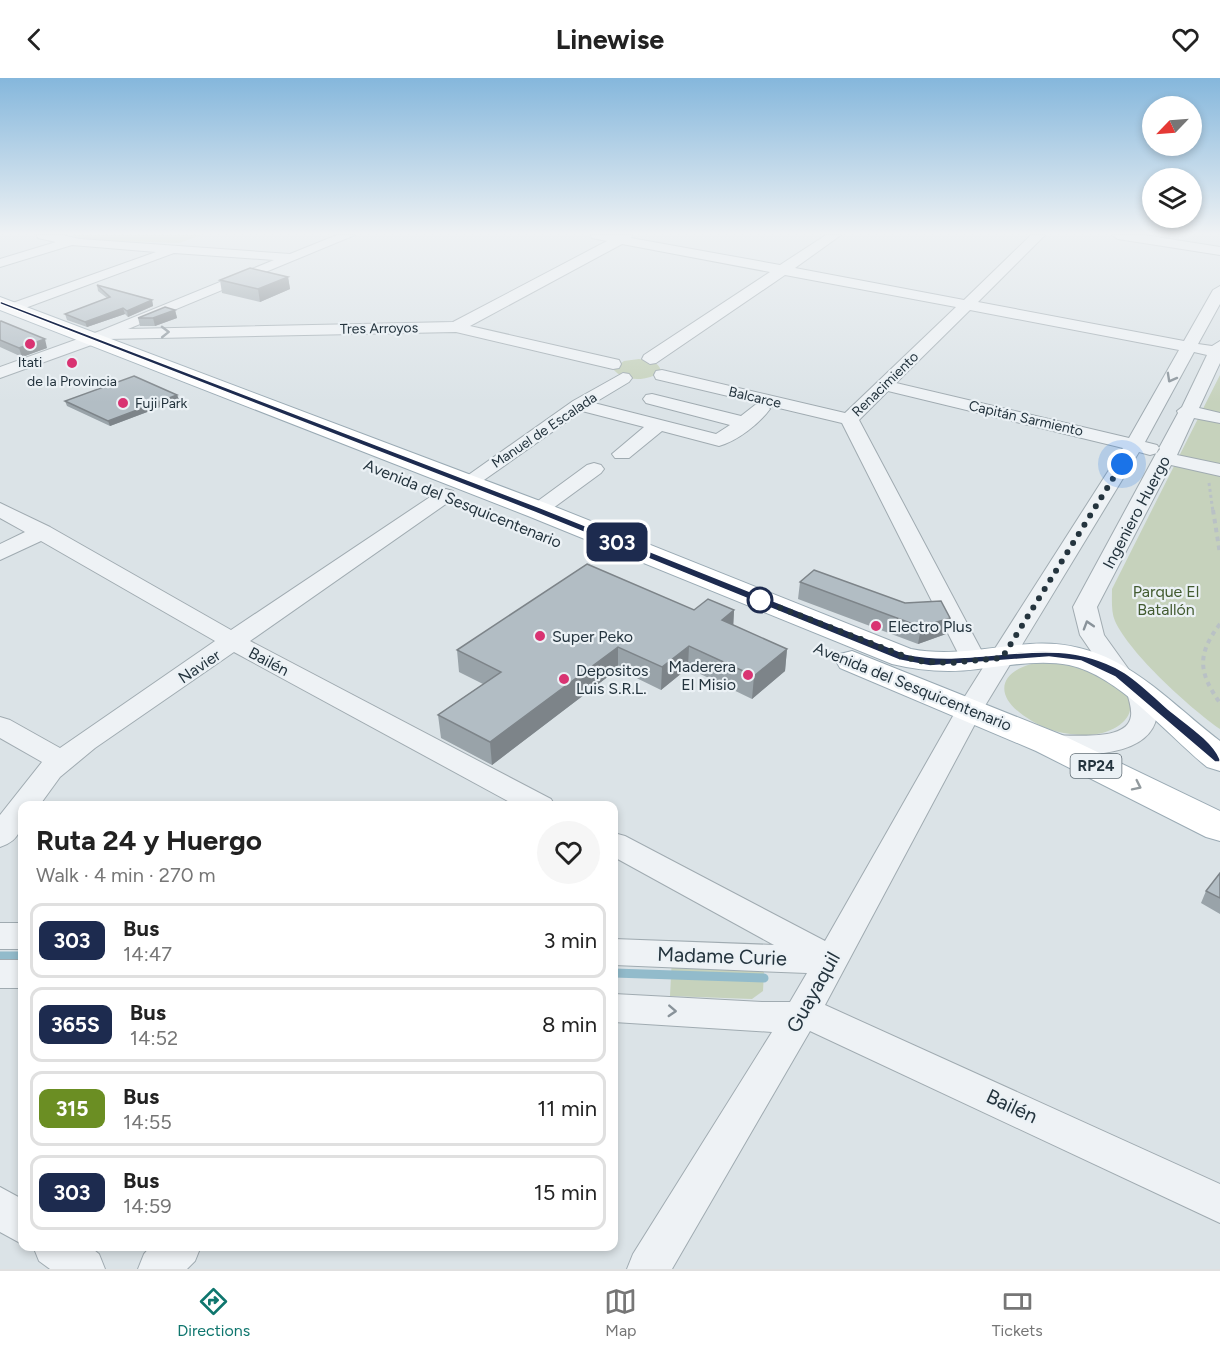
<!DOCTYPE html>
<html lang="en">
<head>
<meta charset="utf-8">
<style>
  :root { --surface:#fff; --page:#f6f6f6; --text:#222; --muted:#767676; --line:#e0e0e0; --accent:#0f766e }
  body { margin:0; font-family:Figtree,sans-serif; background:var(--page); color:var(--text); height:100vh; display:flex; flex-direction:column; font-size:22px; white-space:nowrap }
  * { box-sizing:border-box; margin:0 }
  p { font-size:20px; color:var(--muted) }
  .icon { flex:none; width:33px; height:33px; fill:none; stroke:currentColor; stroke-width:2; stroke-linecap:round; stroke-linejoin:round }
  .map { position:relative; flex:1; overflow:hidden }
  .sheet { position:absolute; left:18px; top:723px; width:600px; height:450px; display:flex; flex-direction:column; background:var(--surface); border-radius:12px; box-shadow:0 3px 9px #0003 }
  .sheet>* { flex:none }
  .badge { padding:0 12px; border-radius:9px; font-size:21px; line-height:39px }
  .needle { width:39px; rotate:245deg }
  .fabs { position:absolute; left:1142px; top:18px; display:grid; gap:12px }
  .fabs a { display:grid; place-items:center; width:60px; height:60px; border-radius:50%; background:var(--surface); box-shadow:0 3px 9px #0003; font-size:30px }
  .you { position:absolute; width:30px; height:30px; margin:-15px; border:4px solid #fff; border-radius:50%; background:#1a73e8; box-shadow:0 0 0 9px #1a73e833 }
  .map>.badge { position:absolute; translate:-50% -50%; box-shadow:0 0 0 3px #fff }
  .round { display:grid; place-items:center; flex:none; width:63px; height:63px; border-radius:32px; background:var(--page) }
  .head { display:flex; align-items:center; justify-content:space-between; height:102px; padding:0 18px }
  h1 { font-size:28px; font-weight:700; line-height:45px }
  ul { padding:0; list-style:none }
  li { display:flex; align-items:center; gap:18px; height:75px; margin:0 12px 9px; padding:0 6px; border:3px solid var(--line); border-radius:12px }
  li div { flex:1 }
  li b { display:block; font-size:22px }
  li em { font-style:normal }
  li .badge { min-width:66px; font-weight:700; text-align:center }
  header { display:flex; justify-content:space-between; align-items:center; height:78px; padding:0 18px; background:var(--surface); font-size:27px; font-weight:700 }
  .menu { display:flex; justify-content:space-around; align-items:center; height:84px; border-top:2px solid var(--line); background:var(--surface); font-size:16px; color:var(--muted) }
  .menu a { display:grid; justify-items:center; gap:3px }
  .menu .active { color:var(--accent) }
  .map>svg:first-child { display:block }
  .green { fill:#c6d2bc }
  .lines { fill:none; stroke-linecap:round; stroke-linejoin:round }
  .stream { stroke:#92bbcb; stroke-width:9 }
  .minor-casing { stroke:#a0abb1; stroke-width:2 }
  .major-casing { stroke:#9aaab4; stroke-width:2 }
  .path-far1 { stroke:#b9c1c5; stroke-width:3; stroke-dasharray:3 3; stroke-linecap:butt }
  .path { stroke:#b9c1c5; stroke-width:4; stroke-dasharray:4.5 4.5; stroke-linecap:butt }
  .minor { fill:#eef2f5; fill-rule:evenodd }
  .major { fill:#fff; fill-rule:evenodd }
  .wall { fill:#99a3a9 }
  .shaded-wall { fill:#7d8489 }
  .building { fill:#b2bdc4; stroke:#7d8489; stroke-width:1.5 }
  .oneway { stroke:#89939a }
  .oneway2 { stroke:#929a9e }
  .line { fill:#1d2b4f; stroke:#fff; stroke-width:1.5 }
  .walk { stroke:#24343e; stroke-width:6; stroke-dasharray:0 10.8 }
  .poi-dot { fill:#d93372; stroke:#ebf1f5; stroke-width:2 }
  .stop-dot { fill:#fff; stroke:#1d2b4f; stroke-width:3 }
  .labels { text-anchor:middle; stroke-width:4.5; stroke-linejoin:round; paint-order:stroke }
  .far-street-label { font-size:14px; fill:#24343e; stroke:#ebf1f5 }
  .far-poi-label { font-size:14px; fill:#24343e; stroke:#ebf1f5 }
  .shield { fill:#ebf1f5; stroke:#606d75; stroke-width:1.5 }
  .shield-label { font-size:15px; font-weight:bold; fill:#24343e }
  .street-label { font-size:16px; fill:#24343e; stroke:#ebf1f5 }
  .park-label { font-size:16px; fill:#425b30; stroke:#ebf1f5 }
  .poi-label { font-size:16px; fill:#24343e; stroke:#ebf1f5; text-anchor:start }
  .near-street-label { font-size:20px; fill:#24343e; stroke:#ebf1f5 }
</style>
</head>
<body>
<header><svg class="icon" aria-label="back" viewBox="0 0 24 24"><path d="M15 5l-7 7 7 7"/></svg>Linewise<svg class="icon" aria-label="heart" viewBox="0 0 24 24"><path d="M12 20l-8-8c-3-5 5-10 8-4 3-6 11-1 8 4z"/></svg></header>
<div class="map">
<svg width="1220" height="1191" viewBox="0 0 1220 1191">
  <rect width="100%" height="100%" fill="#dbe3e7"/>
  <!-- green -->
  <path class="green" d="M70 157H202L179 165 93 162Z
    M639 281C647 282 659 283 661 293 649 304 623 304 613 291L624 283Z
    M1220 297V651C1190 630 1130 576 1115 543 1111 534 1112 521 1112 511Z
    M1048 583C1072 587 1092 591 1112 604 1152 630 1119 658 1084 657 1066 657 1047 652 1032 643 987 617 1000 588 1048 583Z
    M672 878 764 893 763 913 752 921 670 918Z"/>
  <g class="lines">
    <!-- stream -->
    <path class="stream" d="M0 878H22
      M614 895 764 900"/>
    <defs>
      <path id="minor" d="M37 157H62L80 161 290 176 337 157H355L128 251 453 244 607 163 592 160 591 157H632L631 160 780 187 826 157H841L795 190 964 222 1031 157H1045L978 224 1184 263 1213 212 1220 208V226L1198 266 1212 268 1220 263V285L1199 330 1220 335V345L1194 340 1177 377 1220 386V398L1171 387 1097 529 1104 557 1132 596 1128 601 1119 604 1110 601 1080 557 1073 529 1178 335 1177 333 1182 329 1207 277 1194 274 1145 364 1157 367 1160 371 1157 375 1150 377 1139 374 983 631 825 927 1220 1106V1145L810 953 672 1191H627L633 1176 772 954 614 944V916L762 924H790L807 895 614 887V861L774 867 614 779V755L625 758 825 863 957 631 984 588 975 591 966 588 962 583 842 345 656 301 654 297 656 293 662 292 845 335 956 229 785 197 656 285 650 286 642 281 644 277 770 194 622 166 470 248 619 282 621 286 619 290 613 291 456 254 108 261 0 300V289L100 253 274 182 174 175 17 233H7L4 230 7 227 156 174 72 167 0 189V181L56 164 38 160ZM970 232 1179 272 1129 360 896 305ZM888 313 1123 370 987 583 859 342Z
        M1112 157H1144L1220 169V177L1118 161Z
        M623 295 629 296 632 300 629 304 594 325 716 356 730 347 646 325 643 321 646 317 652 316 741 338 755 327H767L770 331C759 346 737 363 719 368L662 353 629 380H615L612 376 644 349 582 333 474 409H460L457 405 573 323Z
        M594 385 601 387 604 391 601 395 545 436 538 438 531 436 528 432 531 428 587 387Z
        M446 411 453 413 456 417 453 421 250 563 551 721 555 728H517L234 574 95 670 60 699 39 728H22C22 748 22 762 0 769V737L42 684 0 660V639L10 642 60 670 215 563 41 463 0 482V466L25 454 0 440V425L50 449 231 552 439 413Z
        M1140 607 1149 609C1156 619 1159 634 1155 645 1142 681 1071 680 1040 671L1036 665 1040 659C1060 653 1127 668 1131 638 1132 631 1129 622 1127 615L1131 609Z
        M0 845H22V871H0Z
        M0 882H22V910H0Z
        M0 1109 22 1121V1166L0 1154Z
        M33 1168H89L99 1176 105 1191H50L39 1183Z
        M151 1168H201L195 1183 187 1191H138L144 1176Z"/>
      <path id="major" d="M0 219 548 426 911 571C951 579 990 569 1030 566 1115 560 1159 616 1220 663V693L1207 689C1167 657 1120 598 1069 587 1039 581 1007 588 978 591 948 595 921 593 892 586L528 438 0 232Z
        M852 573 1062 657 1220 733V763L1206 759 1036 673 840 590 836 583 840 576Z"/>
    </defs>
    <!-- minor casing -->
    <use href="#minor" class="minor-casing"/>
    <!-- major casing -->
    <use href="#major" class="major-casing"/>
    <!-- path-far1 -->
    <path class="path-far1" d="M1209 405 1213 434"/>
    <!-- path -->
    <path class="path" d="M1213 432 1220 476
      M1220 546C1197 576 1198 594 1220 625"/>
    <!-- minor -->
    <use href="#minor" class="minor"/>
    <!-- major -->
    <use href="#major" class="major"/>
  </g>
  <!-- wall -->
  <path class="wall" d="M288 199 290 211 260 224 222 215 220 202Z
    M97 207 152 222 153 228 128 239 125 236 87 249 67 242 65 236 107 220 98 213Z
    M175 232 177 240 155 248H140L138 240Z
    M0 244 47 270 22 279 0 269Z
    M177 317 179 322 110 348 67 328 65 323Z
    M800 504 946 556 918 566 798 521Z
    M694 532H734L733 547 787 571 785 593 752 621 688 590 661 612 618 591 492 687 441 660 438 637 483 606 459 594 457 572Z
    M1220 795V836L1201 825 1206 813Z"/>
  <!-- shaded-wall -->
  <path class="shaded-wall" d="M288 199 290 211 260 224 258 211Z
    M152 222 153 228 128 239 127 233Z
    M123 230 125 236 87 249 85 244Z
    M175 232 177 240 155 248 153 240Z
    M45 261 47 270 22 279 19 270Z
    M177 317 179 322 110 348 108 343Z
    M734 532 733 554 722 542Z
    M950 540 946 556 918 566 921 549Z
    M689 568 688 590 661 612 662 589Z
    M618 569V591L492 687 490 664Z
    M787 571 785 593 752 621 754 598Z"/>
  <!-- building -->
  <path class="building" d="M250 190 288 199 258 211 220 202Z
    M97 207 152 222 127 233 123 230 85 244 65 236 110 219Z
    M165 229 175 232 153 240H138Z
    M1 243 45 261 19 270 0 262V244Z
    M134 298 177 317 108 343 65 323Z
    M587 486 694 532 708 521 734 532 722 542 787 571 754 598 689 568 662 589 618 569 490 664 438 637 501 594 457 572Z
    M814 492 905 525 941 523 950 540 921 549 800 504Z
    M1220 795V820L1206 813Z"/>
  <!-- one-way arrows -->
  <defs><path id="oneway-chevron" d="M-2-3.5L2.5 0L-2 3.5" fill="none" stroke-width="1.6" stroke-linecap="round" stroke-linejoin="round" transform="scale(1.5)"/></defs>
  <g class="oneway">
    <use href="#oneway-chevron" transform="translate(165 254) rotate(-1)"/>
    <use href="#oneway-chevron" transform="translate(1171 300) rotate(119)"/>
    <use href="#oneway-chevron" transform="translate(1088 547) rotate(-107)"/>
    <use href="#oneway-chevron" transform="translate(672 933) rotate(3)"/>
  </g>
  <use class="oneway2" href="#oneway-chevron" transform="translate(1137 708) rotate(26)"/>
  <!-- sky -->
  <linearGradient id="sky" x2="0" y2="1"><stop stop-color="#85b7dc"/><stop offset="0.48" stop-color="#eff2f4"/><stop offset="1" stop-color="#eff2f4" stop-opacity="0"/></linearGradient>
  <rect width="1220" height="324" fill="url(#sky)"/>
  <!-- line -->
  <path class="line" d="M0 223 541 430 906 576C981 592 1050 552 1122 593 1138 602 1153 618 1168 631 1185 645 1213 663 1220 681V684H1215L1115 599 1081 583 1049 579 930 588 899 582 534 434 0 226Z"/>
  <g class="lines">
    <!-- walk -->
    <path class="walk" d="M760 522 755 520 917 583 950 585 1002 580 1122 386"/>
  </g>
  <!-- markers -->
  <g class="poi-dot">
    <circle cx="30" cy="266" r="6"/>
    <circle cx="72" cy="285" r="6"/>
    <circle cx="123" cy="325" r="6"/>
    <circle cx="876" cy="548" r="6"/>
    <circle cx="540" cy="558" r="6"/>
    <circle cx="748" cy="597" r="6"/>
    <circle cx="564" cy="601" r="6"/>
  </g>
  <circle class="stop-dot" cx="760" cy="522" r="12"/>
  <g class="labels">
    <!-- far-street labels -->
    <g class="far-street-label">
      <text transform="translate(379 250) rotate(-1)" y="5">Tres Arroyos</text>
      <text transform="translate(885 306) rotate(-44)" y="5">Renacimiento</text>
      <text transform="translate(755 319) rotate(13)" y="5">Balcarce</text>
      <text transform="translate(1026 340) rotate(13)" y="5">Capitán Sarmiento</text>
      <text transform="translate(544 352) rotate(-34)" y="5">Manuel de Escalada</text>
    </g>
    <!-- far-poi labels -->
    <g class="far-poi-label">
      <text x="30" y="289">Itati</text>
      <text x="72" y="308">de la Provincia</text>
      <text x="135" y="330" text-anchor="start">Fuji Park</text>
    </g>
    <!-- shield labels -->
    <rect class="shield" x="1070.5" y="676" width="51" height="24" rx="4.5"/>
    <g class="shield-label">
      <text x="1096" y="693">RP24</text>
    </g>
    <!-- street labels -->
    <g class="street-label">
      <text transform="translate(463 425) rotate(22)" y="6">Avenida del Sesquicentenario</text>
      <text transform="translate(1136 434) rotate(-62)" y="6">Ingeniero Huergo</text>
      <text transform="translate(269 583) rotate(28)" y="6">Bailén</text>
      <text transform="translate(199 588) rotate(-34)" y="6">Navier</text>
      <text transform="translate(913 608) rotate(22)" y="6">Avenida del Sesquicentenario</text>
    </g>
    <!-- park labels -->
    <g class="park-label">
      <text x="1166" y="519">Parque El<tspan x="1166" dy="18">Batallón</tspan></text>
    </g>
    <!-- poi labels -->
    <g class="poi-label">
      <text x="888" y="554">Electro Plus</text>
      <text x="552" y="564">Super Peko</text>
      <text x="736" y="594" text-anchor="end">Maderera<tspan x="736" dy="18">El Misio</tspan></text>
      <text x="576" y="598">Depositos<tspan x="576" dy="18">Luis S.R.L.</tspan></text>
    </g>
    <!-- near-street labels -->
    <g class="near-street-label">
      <text transform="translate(722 878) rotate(2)" y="7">Madame Curie</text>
      <text transform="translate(813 914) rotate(-61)" y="7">Guayaquil</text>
      <text transform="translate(1012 1028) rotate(25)" y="7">Bailén</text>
    </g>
  </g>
</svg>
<div class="fabs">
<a><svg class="needle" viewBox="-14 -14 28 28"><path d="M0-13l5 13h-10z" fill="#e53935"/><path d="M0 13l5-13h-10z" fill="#767676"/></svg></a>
<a><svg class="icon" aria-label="layers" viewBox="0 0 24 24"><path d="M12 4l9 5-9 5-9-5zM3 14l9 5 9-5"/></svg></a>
</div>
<div class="you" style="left:1122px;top:386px"></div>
<b class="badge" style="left:617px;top:464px;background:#1d2b4f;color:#fff">303</b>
<section class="sheet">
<div class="head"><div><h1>Ruta 24 y Huergo</h1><p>Walk · 4 min · 270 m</p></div><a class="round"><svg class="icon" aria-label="heart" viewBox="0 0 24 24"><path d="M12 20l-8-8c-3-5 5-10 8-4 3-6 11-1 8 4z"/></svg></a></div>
<ul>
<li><span class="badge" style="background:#1d2b4f;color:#fff">303</span><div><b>Bus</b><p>14:47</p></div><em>3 min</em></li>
<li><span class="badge" style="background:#1d2b4f;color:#fff">365S</span><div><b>Bus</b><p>14:52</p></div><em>8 min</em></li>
<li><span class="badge" style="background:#6b8e23;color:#fff">315</span><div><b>Bus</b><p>14:55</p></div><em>11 min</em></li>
<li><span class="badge" style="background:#1d2b4f;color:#fff">303</span><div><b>Bus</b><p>14:59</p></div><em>15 min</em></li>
</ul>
</section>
</div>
<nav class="menu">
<a class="active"><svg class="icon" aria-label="directions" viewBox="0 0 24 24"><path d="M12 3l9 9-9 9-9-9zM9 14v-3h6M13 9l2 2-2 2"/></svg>Directions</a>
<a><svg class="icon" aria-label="map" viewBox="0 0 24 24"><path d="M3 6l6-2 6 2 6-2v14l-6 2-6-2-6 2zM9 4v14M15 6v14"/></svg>Map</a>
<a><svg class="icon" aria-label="tickets" viewBox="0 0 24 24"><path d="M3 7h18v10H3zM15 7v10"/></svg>Tickets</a>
</nav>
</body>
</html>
